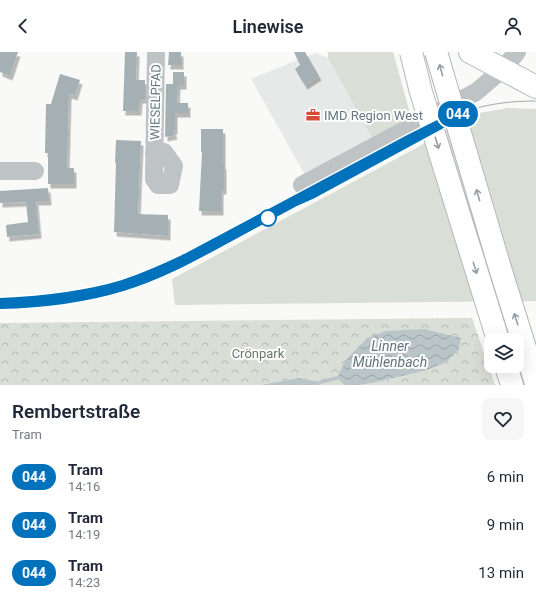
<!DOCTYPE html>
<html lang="en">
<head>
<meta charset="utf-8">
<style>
  :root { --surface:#fff; --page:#f6f6f7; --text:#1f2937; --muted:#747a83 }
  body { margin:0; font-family:Roboto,sans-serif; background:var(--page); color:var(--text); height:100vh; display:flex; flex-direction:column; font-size:15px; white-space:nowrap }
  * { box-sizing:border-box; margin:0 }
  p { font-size:13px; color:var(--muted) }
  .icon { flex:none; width:22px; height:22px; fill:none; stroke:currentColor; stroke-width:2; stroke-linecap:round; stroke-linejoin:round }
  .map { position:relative; height:333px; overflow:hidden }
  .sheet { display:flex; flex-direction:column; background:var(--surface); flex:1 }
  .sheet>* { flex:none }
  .badge { padding:0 8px; border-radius:13px; font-size:14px; line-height:26px }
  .controls { position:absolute; left:484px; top:281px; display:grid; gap:8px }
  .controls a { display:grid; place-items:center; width:40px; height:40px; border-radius:8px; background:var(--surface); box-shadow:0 4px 16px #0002; font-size:20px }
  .map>.badge { position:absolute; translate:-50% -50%; box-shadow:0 0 0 2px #fff }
  .round { display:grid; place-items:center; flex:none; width:42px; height:42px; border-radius:8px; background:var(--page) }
  .head { display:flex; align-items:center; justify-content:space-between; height:68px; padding:0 12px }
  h1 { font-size:19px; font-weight:600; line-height:30px }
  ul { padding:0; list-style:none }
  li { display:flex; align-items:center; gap:12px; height:48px; padding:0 12px }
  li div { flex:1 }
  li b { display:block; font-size:15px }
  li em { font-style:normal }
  li .badge { min-width:44px; font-weight:700; text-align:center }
  header { display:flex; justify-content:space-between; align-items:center; height:52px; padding:0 12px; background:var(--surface); font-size:18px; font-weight:600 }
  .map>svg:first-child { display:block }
  .built { fill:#e7e9e8 }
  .grass { fill:#d9ded6 }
  .park { fill:url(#park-crowns) }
  .water { fill:url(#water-waves) }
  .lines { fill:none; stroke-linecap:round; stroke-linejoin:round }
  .stream { stroke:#b9c5c8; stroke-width:3.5 }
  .building { fill:#a5b0b4; filter:url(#shadow) }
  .major-casing { stroke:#b4babd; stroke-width:24 }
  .highway-casing { stroke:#b4b9bb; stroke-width:24 }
  .minor { stroke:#bec4c6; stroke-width:18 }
  .major { stroke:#fff; stroke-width:22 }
  .highway { stroke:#fff; stroke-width:22 }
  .tram { stroke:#a0a9ad; stroke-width:1 }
  .highway-bridge-casing { stroke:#b4b9bb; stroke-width:24; stroke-linecap:butt }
  .highway-bridge { stroke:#fff; stroke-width:22 }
  .oneway { stroke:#94a0a6 }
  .line-casing { stroke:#fff; stroke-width:9 }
  .line { stroke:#0072bc; stroke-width:6 }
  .stop-dot { fill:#fff; stroke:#0072bc; stroke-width:2 }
  .labels { text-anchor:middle; stroke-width:4; stroke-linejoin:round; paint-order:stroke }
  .street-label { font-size:13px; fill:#667880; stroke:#fff }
  .poi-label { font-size:13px; fill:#667880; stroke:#fff; text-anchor:start }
  .park-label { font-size:13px; fill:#6a7864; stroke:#fff }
  .water-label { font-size:14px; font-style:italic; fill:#60767a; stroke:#fff }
</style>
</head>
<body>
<header><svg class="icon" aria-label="back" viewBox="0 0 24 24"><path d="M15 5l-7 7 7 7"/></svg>Linewise<svg class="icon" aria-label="person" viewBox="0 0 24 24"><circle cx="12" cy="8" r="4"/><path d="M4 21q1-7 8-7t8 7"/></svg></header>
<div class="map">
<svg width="536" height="333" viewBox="0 0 536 333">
  <defs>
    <pattern id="park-crowns" width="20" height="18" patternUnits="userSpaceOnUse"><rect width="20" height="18" fill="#d9ded6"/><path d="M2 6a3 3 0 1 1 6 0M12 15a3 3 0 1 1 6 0" fill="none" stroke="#b4b9b3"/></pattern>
    <pattern id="water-waves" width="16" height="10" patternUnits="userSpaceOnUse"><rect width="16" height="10" fill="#b9c5c8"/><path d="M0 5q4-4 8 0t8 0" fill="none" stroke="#9aa5a8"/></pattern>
    <filter id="shadow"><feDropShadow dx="2.5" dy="4.5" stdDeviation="0" flood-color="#0004"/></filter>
  </defs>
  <rect width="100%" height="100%" fill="#f9f9f7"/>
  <!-- built -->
  <path class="built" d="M315 1 328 6 372 86 305 123 251 27Z"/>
  <!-- grass -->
  <path class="grass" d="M328 0H393L411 65 372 86 328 6Z
    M508 56 536 57V249L175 253 172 227 420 94 474 62Z"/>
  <!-- park -->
  <path class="park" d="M472 266 495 333H360L372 331 424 319 459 298 461 286 337 326 344 333H319L321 331 298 326 260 333H0V271Z"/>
  <!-- water -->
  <path class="water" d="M424 277 461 286 459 298 446 310 424 319 372 331 360 333H344L337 326 345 309 367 286 386 279Z
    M298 326 321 330 319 333H260Z"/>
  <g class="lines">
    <!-- stream -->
    <path class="stream" d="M321 330 337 326"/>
  </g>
  <!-- building -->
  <path class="building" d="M0 0H18L10 24 0 20Z
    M125 0H137L136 28H145V47H140L139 59H123Z
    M169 0H181V13H168Z
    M294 0H305L319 24 305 33 295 17 300 13Z
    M173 20H184V33H178L177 51H188V61H175V78H173L175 83 165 85 166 32H173Z
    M60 22 80 28 75 44 69 42 67 116H74V132H48V101H45L46 52H51Z
    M201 77H223V113H224V138H221V159H199L202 100H201Z
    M116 88 141 89 138 162 168 163V184L114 180 116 111H115Z
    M48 136 49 149H36L39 182 7 185 6 173 28 170 26 150 0 151V139Z"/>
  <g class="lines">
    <defs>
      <path id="major" d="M470 0 536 35"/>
      <path id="highway" d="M506 314 512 333"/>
    </defs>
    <!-- major casing -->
    <use href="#major" class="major-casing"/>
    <!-- highway casing -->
    <use href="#highway" class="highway-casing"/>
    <!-- minor -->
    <path class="minor" d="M154 101 164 100 174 114 170 133H158L154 127 156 0
      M0 119H35
      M302 133 476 40 503 17 517 0"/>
    <!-- major -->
    <use href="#major" class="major"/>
    <!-- highway -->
    <use href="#highway" class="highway"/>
    <!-- tram -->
    <path class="tram" d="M297 151 312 144 350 123
      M0 249C41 248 82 243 122 231 162 218 200 197 237 177 278 155 320 132 362 110 374 104 385 99 397 92 420 79 444 65 470 58 493 51 513 49 536 49"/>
    <defs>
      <path id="highway-bridge" d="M411 0 421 40 498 288
        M436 0 500 216 536 331"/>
    </defs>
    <!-- highway-bridge casing -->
    <use href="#highway-bridge" class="highway-bridge-casing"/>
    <!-- highway-bridge -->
    <use href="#highway-bridge" class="highway-bridge"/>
  </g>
  <!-- one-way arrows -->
  <defs><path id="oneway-shaft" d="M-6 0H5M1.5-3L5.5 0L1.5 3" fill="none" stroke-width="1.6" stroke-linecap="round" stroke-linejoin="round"/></defs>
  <g class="oneway">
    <use href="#oneway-shaft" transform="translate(441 18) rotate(-106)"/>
    <use href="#oneway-shaft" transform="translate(437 91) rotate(73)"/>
    <use href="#oneway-shaft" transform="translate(478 143) rotate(-106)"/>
    <use href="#oneway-shaft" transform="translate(475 216) rotate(73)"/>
    <use href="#oneway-shaft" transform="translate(516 267) rotate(-108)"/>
  </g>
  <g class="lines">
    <defs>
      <path id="line" d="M0 249C42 247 82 243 122 231 144 224 166 214 187 204L410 85 440 70 459 61 441 74 312 144 294 152C270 165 244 179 220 192 189 209 157 226 123 236 83 248 42 253 0 254"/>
    </defs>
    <!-- line casing -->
    <use href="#line" class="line-casing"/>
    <!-- line -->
    <use href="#line" class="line"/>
  </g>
  <!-- icons -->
  <defs>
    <symbol id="office-bare" viewBox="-9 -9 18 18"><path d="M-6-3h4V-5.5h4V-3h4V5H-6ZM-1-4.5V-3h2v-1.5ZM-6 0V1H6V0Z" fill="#da4935" stroke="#fff" stroke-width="2.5" paint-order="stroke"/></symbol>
  </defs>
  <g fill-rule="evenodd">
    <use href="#office-bare" x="303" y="53" width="20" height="20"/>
  </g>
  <!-- markers -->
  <circle class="stop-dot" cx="268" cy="166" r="8"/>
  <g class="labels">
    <!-- street labels -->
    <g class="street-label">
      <text transform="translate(155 50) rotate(-89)" y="5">WIESELPFAD</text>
    </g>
    <!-- poi labels -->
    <g class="poi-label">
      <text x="324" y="68">IMD Region West</text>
    </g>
    <!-- park labels -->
    <g class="park-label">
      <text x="258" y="306">Crönpark</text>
    </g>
    <!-- water labels -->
    <g class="water-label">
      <text x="390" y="299">Linner<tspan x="390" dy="16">Mühlenbach</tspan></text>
    </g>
  </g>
</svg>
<div class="controls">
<a><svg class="icon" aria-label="layers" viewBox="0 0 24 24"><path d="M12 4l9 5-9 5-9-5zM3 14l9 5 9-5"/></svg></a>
</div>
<b class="badge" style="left:458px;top:62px;background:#0072bc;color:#fff">044</b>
</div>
<section class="sheet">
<div class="head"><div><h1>Rembertstraße</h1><p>Tram</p></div><a class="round"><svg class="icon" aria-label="heart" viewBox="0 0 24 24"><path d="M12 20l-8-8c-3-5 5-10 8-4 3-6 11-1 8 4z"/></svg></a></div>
<ul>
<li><span class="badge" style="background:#0072bc;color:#fff">044</span><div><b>Tram</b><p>14:16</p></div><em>6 min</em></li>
<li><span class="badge" style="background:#0072bc;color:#fff">044</span><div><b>Tram</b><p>14:19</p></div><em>9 min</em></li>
<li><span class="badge" style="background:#0072bc;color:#fff">044</span><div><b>Tram</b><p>14:23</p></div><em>13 min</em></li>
</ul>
</section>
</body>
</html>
